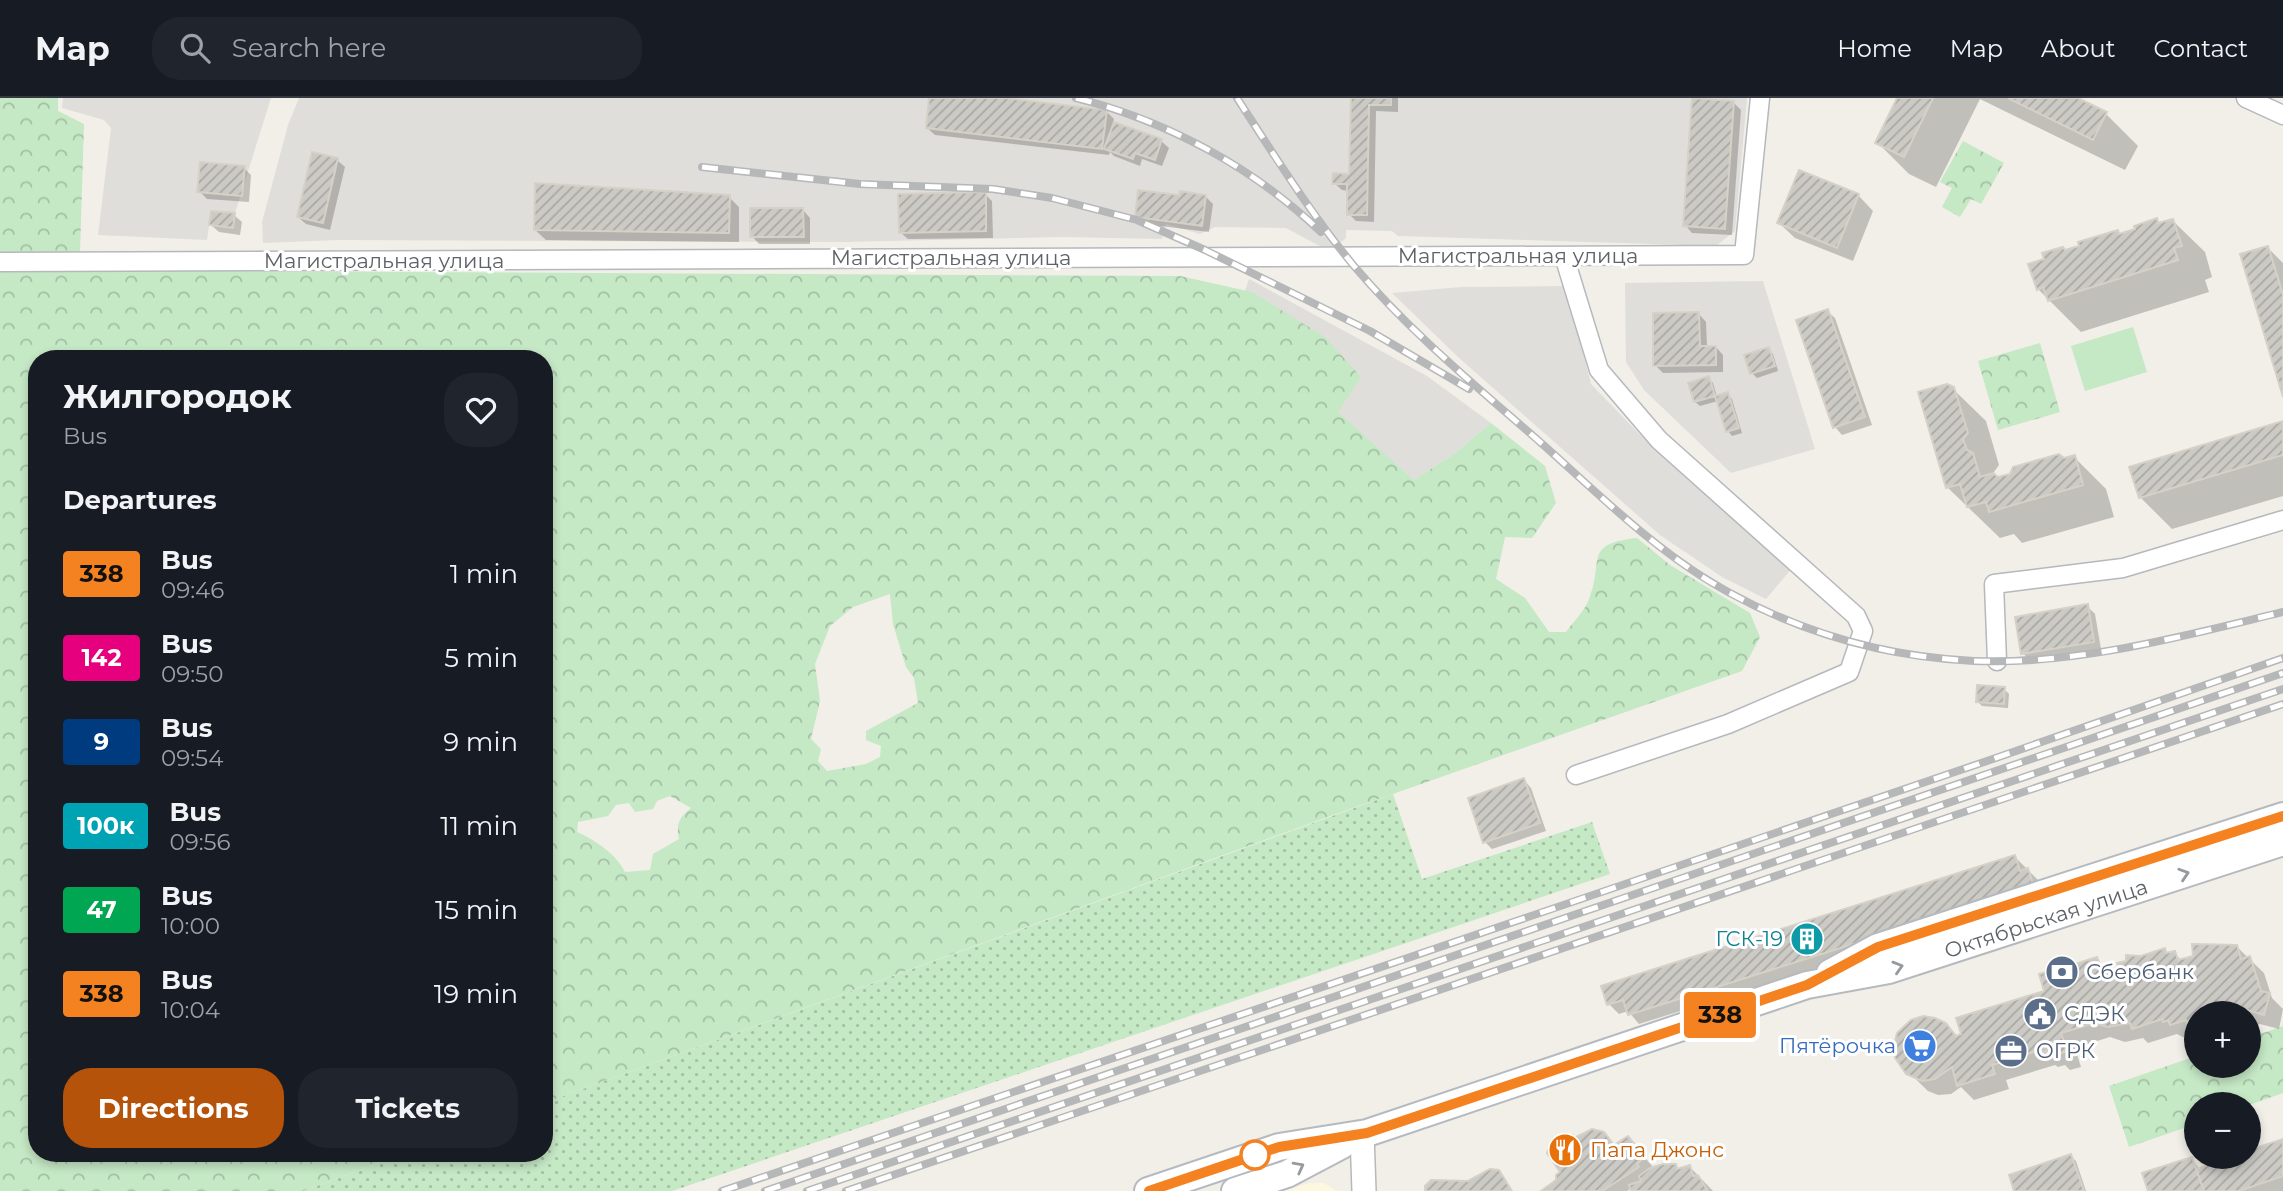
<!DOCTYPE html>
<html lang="en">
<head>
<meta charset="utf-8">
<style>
  :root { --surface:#171b24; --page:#20242c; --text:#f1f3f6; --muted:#9ea1a6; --line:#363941; --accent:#b45309 }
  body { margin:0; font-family:Montserrat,sans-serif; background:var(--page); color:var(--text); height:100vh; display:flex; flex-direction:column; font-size:26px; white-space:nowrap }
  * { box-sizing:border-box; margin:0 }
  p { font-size:23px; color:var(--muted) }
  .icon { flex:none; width:38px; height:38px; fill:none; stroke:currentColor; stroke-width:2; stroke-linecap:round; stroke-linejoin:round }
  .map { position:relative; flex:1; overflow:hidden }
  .drawer { position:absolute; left:28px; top:252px; width:525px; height:812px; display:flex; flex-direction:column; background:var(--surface); border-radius:28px; box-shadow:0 4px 10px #0003 }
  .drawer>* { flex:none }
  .badge { padding:0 14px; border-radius:5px; font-size:24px; line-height:46px }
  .buttons { position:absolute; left:2184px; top:903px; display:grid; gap:14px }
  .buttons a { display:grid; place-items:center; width:77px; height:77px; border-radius:50%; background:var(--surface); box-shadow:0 4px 10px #0003; font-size:35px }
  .map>.badge { position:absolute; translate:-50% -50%; box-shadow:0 0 0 4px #fff }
  h2 { padding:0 35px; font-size:26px; line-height:63px }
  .round { display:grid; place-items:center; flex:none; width:74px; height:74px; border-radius:28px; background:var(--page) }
  .summary { display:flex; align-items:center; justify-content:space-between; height:119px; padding:0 35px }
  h1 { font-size:33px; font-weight:700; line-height:52px }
  .primary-button { display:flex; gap:14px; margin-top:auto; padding:14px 35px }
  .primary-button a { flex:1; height:80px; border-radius:28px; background:var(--accent); color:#fff; font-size:28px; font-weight:700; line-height:80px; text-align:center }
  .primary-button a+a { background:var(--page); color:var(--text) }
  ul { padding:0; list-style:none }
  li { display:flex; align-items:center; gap:21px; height:84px; padding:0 35px }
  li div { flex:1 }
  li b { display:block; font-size:26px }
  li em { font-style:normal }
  li .badge { min-width:77px; font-weight:700; text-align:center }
  header { display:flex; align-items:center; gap:42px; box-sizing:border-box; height:98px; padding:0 35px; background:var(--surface); border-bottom:2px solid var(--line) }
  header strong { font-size:33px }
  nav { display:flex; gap:38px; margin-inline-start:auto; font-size:24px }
  .search { width:490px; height:63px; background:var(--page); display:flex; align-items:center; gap:18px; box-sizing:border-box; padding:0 24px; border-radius:28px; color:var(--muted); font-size:26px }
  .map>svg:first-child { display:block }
  .commercial { fill:#fef7e0 }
  .industrial { fill:#e0deda }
  .grass { fill:url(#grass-dots) }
  .forest { fill:url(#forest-crowns); fill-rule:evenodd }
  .pitch { fill:#c5e8c5 }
  .shadow { fill:#0003 }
  .building { fill:url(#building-hatch); stroke:#d6d1c6; stroke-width:2 }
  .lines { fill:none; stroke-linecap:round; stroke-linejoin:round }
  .minor-casing { stroke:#b5b8bc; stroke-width:21 }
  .tertiary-casing { stroke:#b5b8bc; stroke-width:26 }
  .secondary-casing { stroke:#b6babf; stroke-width:30 }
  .minor { stroke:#fff; stroke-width:18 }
  .tertiary { stroke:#fff; stroke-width:23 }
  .secondary { stroke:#fff; stroke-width:26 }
  .rail-casing { stroke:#b6b7b8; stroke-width:8 }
  .rail { stroke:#fff; stroke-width:5; stroke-dasharray:16; stroke-linecap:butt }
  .oneway { stroke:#979a9d }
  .line-casing { stroke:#fff; stroke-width:16 }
  .line { stroke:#f58220; stroke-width:10 }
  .stop-dot { fill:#fff; stroke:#f58220; stroke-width:3.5 }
  .labels { text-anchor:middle; stroke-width:6; stroke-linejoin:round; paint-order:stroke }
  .street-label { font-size:21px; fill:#5f6368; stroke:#fff }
  .culture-label { font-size:21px; fill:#0d838f; stroke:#fff; text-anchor:end }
  .service-label { font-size:21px; fill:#4e5e75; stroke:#fff; text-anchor:start }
  .shop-label { font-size:21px; fill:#366cbe; stroke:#fff; text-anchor:end }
  .food-label { font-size:21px; fill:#c56008; stroke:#fff; text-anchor:start }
</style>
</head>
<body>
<header>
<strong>Map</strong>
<div class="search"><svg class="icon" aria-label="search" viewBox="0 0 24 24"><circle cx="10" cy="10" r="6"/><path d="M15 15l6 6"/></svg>Search here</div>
<nav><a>Home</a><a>Map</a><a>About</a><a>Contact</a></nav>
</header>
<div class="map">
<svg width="2283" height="1093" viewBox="0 0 2283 1093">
  <defs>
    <pattern id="grass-dots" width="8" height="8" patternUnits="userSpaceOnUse" patternTransform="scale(1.75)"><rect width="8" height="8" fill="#c5e8c5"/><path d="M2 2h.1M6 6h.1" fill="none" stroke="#a3c0a4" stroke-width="1.8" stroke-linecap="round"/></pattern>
    <pattern id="forest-crowns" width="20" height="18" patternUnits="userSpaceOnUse" patternTransform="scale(1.75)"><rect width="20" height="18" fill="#c5e8c5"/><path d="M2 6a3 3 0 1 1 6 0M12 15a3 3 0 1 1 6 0" fill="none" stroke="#a3c0a4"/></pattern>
    <pattern id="building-hatch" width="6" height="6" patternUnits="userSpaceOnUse" patternTransform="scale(1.75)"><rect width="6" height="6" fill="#cccac5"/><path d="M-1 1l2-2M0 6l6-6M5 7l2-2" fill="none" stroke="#a9a8a4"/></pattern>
  </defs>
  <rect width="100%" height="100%" fill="#f1efe8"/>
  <!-- commercial -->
  <path class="commercial" d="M1309 1085H1324L1337 1093H1282Z"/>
  <!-- industrial -->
  <path class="industrial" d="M63 0H271L235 115 211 113 207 142 98 137 111 30 104 22 62 10Z
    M299 0H1747L1735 133 1716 148 1398 138 1392 133 1346 132V140L1329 153 1286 130 1215 129 1200 136 1166 126 1162 141 1063 139 847 144 338 142 263 145 262 124 288 27Z
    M1249 181 1427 278 1491 325 1454 356 1414 382 1337 314 1252 194 1245 193Z
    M1763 183 1815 351 1731 375 1644 292 1626 264 1625 185Z
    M1566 188 1591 286 1651 348 1793 469 1766 501 1722 479 1660 437 1458 259 1392 195 1461 189Z"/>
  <!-- grass -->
  <path class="grass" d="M1393 696 1422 781 1592 724 1610 776 672 1093H303L406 1055H544V1005Z"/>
  <!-- forest -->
  <path class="forest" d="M0 0H58V13L84 26 80 154 0 155Z
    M1963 43 2004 65 1981 106 1971 101 1960 119 1942 109 1952 90 1940 84Z
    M0 172 1180 178 1252 194 1325 239 1361 279 1338 314 1414 382 1454 356 1491 325 1545 368 1556 405 1532 440 1505 439 1496 481 1525 500 1549 534H1566C1573 524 1585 513 1589 501 1605 462 1582 446 1637 440L1670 467 1750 515 1760 539 1742 573 1336 716 544 1005V261H37V1055H406L303 1093H0ZM890 496 893 526 906 569 914 580 918 605 866 633V642L881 648 880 659 866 666 827 673 818 663 821 651 811 641 820 603 815 566 830 528 853 509ZM670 698 691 710C679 720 676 725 679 741L653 756 650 772 625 774C616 756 595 742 577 734L578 724 608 718 616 707 629 705 635 714 653 711 657 703Z
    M2040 245 2060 314 1998 332 1978 263Z
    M2283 928V995L2249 1007 2196 1006V1026L2129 1049 2109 988 2196 958V968H2249V940Z"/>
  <!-- pitch -->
  <path class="pitch" d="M2133 229 2147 274 2085 293 2071 248Z"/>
  <!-- shadow -->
  <path class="shadow" d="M931 0H991L1106 13 1114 21 1113 26 1161 43 1169 50 1162 68 1142 61 1140 68 1114 58 1110 54 1109 57 935 37 927 30Z
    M1352 0H1398V14L1376 13 1374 124 1356 123 1349 116V93L1342 92 1334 85 1351 77Z
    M1899 0H2074L2106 16 2138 48 2125 72 1980 1 1936 89 1909 76 1877 44Z
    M1734 5 1741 12 1732 137 1692 135 1685 127Z
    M337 62 345 69 330 132 306 126 298 119Z
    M244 70 251 77 249 104 207 101 199 93Z
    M985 96 992 103 993 140 908 141 900 134Z
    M1858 97 1873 113 1853 163 1795 140 1779 125Z
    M1205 98 1213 106 1209 134 1144 126 1137 118 1181 99Z
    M729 99 739 109V144L546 142 535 132Z
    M803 112 810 120V146H759L752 138Z
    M234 117 242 124 240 137 219 134 211 127Z
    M2156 122 2160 126 2173 123 2205 154 2212 179 2205 182 2209 194 2081 234 2038 191 2066 154 2117 134 2120 137Z
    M2268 150 2283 165V293Z
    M1827 213 1835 220 1872 327 1842 337 1835 329Z
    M1699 216 1706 224 1707 249H1716L1723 257V274L1663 275 1655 267Z
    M1768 251 1773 256 1778 273 1757 280 1752 275Z
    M1708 280 1713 285 1717 299 1727 296 1732 301 1742 335 1732 338 1728 333 1718 303 1700 308 1695 304Z
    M1953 291 1986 323 1999 367 1994 374 1996 380 2074 359 2106 391 2114 419 2022 445 2014 436 2000 440 1947 389Z
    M2283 325V398L2172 431 2140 399Z
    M2087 508 2095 516 2101 551 2030 563 2023 555Z
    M2004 591 2009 596 2008 610 1982 608 1978 604Z
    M1524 682 1531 690 1546 733 1492 751 1485 744Z
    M2015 759 2038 782 2043 799 1639 926 1628 913 1619 916 1609 906Z
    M2236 848 2264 875 2272 900 2283 911 2279 931 2260 926 2249 929V915H2196V938L2187 941 2177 936 2148 945 2143 940 2125 944 2110 939 2075 950 2081 969 2070 972 2065 967 2058 969 2055 967 2006 982 2009 991 1974 1002 1961 989 1951 996 1938 997 1928 993 1899 965 1945 927 1958 939 2047 894 2072 868 2097 861 2109 873 2164 852 2168 856 2174 855 2182 863Z
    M1603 1036 1615 1048 1627 1039 1654 1070 1675 1068 1680 1072 1690 1069 1713 1093H1633L1632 1090 1627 1093H1544L1558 1082 1576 1042Z
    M2283 1043V1093H2150L2192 1061 2200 1071 2236 1059H2249V1055Z
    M2071 1058 2076 1063 2086 1093H2016Z"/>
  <!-- building -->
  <path class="building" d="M929 0H1006L1107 12 1102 51 926 30Z
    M1351 0H1391V7H1369L1367 117H1347V86H1332L1333 75 1349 76Z
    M1692 0 1734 3 1725 131 1683 128Z
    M1897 0H1933L1904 59 1875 45Z
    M2008 0H2078L2107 14 2093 42Z
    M1114 24 1162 41 1155 62 1135 55 1133 61 1104 51Z
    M312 54 338 60 323 125 297 119Z
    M200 64 245 68 242 98 197 94Z
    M1799 72 1859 96 1837 150 1777 125Z
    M535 85 730 97 729 135 534 132Z
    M1138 92 1179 97 1180 93 1206 97 1202 128 1135 119Z
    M986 94V133L899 135 898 96Z
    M750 110H803L804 139H750Z
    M211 113 235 115 233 130 209 127Z
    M2157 120 2158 125 2173 121 2182 148 2174 150 2178 162 2048 203 2043 189 2037 192 2028 166 2044 161 2042 155 2063 149 2065 152 2079 148 2078 144 2118 132 2119 136 2135 131 2134 128Z
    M2268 148 2283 197V299L2240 156Z
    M1828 211 1865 319 1833 330 1796 222Z
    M1699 214 1700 248H1716V267L1653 268V215Z
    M1769 249 1775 268 1750 276 1744 257Z
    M1709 278 1715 298 1694 304 1688 285Z
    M1947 286 1954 289 1968 335 1963 341 1967 352 1973 355 1980 379 1993 375 1998 379 2010 376 2013 369 2059 356 2064 360 2075 357 2083 387 1989 414 1986 404 1967 409 1960 386 1946 390 1918 294Z
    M1728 294 1739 330 1726 334 1715 298Z
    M2283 323V357L2139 400 2129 369Z
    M2088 506 2094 544 2021 556 2015 519Z
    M1977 587 2005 589 2004 606 1976 604Z
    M1524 680 1540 725 1483 745 1468 700Z
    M2015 757 2020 773 2028 770 2034 789 1628 917 1623 902 1607 907 1601 888Z
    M2192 846 2237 847 2241 861 2250 858 2261 893 2270 895 2264 917 2244 911 2231 915 2229 913 2221 915H2196V923L2187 926 2186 922 2170 927 2168 922 2163 924 2162 921 2132 931 2130 925 2108 929 2094 925 2061 935 2067 953 2053 958 2051 952 2041 955 2040 952 1992 967 1995 976 1957 988 1952 969 1935 981 1922 983 1906 976 1895 960 1894 947 1897 935 1911 922 1923 918 1935 920 1946 925 1956 938 1961 936 1956 920 2044 893 2039 876 2057 871 2058 865 2072 867 2097 859 2102 873 2118 868 2117 865 2126 863V857L2141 858 2165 850 2166 855 2175 853 2178 862 2193 858Z
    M1592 1031 1604 1034 1614 1047 1628 1038 1645 1059 1637 1066 1639 1069 1602 1093H1541L1556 1082V1077L1560 1074 1547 1055 1548 1052 1569 1037H1573L1574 1040Z
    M2283 1041V1078L2239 1093H2204L2196 1071 2230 1059H2249V1052Z
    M2071 1056 2084 1093H2014L2009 1077Z
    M2192 1059 2204 1093H2148L2142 1075Z
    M1663 1066H1676L1677 1071 1690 1067 1693 1078 1698 1077 1708 1093H1631L1629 1087 1641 1083 1639 1078 1650 1070Z
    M1490 1071 1499 1072 1512 1093H1425V1088L1431 1082 1468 1083Z"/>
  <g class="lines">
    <defs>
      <path id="minor" d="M2246 0 2283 17
        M1564 158 1599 272 1659 342 1856 518 1863 533 1849 574 1728 626 1576 677
        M0 164 1744 157 1760 0
        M1997 563 1994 486 2123 470 2283 422"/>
      <path id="tertiary" d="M1362 1036 1364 1093"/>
      <g id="secondary">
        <path d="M1830 875 1878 849 2283 718"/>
        <path id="s1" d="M1148 1093 1279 1049 1367 1035 1807 887 1889 872 2283 744"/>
        <path d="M1235 1093 1287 1076 1342 1047"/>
      </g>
    </defs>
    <!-- minor casing -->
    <use href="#minor" class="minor-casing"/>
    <!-- tertiary casing -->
    <use href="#tertiary" class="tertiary-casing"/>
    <!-- secondary casing -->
    <use href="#secondary" class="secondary-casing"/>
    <!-- minor -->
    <use href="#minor" class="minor"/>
    <!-- tertiary -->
    <use href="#tertiary" class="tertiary"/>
    <!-- secondary -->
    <use href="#secondary" class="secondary"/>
    <defs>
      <path id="rail" d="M1076 0C1167 23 1253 69 1321 134
        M1237 0C1274 57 1311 116 1354 168 1409 233 1476 288 1540 344 1600 397 1659 457 1730 495 1805 536 1889 559 1974 563 2078 567 2183 538 2283 514
        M702 69 860 86 993 91 1052 100 1137 122 1205 152 1370 233 1469 291
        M722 1093 1987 663 2283 560
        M765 1093 2283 575
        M807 1093 2283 591
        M846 1093 2283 606"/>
    </defs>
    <!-- rail casing -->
    <use href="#rail" class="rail-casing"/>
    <!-- rail -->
    <use href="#rail" class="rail"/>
  </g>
  <!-- one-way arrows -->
  <defs><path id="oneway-chevron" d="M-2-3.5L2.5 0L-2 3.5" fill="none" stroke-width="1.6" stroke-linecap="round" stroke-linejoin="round" transform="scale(1.75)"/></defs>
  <g class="oneway">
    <use href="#oneway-chevron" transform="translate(2184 776) rotate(-18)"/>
    <use href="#oneway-chevron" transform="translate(1898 869) rotate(-17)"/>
    <use href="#oneway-chevron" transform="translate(1299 1069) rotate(-28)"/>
  </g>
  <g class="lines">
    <defs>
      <path id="line" d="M1149 1093 1279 1049 1367 1035 1807 887 1878 849 2283 718"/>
    </defs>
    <!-- line casing -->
    <use href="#line" class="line-casing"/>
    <!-- line -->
    <use href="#line" class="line"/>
  </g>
  <!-- icons -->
  <defs>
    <symbol id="building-disc" viewBox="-11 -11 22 22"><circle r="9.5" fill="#0f9aa8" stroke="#fff"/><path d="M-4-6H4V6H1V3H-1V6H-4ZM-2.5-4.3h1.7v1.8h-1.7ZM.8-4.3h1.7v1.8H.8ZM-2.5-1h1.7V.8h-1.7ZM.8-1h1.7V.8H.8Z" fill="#fff"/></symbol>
    <symbol id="bank-disc" viewBox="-11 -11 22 22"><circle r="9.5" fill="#5c6f8a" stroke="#fff"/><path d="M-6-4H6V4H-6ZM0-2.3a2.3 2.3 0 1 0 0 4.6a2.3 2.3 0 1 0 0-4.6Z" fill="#fff"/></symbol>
    <symbol id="civic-disc" viewBox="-11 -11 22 22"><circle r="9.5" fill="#5c6f8a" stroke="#fff"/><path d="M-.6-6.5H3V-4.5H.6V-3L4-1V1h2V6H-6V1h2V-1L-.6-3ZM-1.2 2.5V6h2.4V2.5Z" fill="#fff"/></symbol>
    <symbol id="supermarket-disc" viewBox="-11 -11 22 22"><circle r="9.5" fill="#3f7fe0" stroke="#fff"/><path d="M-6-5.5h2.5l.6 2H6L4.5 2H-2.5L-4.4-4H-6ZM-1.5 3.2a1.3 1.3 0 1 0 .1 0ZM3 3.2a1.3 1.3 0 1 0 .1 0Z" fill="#fff"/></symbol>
    <symbol id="office-disc" viewBox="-11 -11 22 22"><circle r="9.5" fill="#5c6f8a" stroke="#fff"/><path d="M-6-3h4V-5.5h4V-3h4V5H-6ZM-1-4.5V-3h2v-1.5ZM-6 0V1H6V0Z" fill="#fff"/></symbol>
    <symbol id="restaurant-disc" viewBox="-11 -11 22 22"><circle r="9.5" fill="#e8710a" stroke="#fff"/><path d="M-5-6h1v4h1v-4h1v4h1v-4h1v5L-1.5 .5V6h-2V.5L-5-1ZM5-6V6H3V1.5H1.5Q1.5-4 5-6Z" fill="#fff"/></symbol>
  </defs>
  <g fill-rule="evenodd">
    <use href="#building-disc" x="1788" y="822" width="38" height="38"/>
    <use href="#bank-disc" x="2043" y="855" width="38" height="38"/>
    <use href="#civic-disc" x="2021" y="897" width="38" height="38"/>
    <use href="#supermarket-disc" x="1901" y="929" width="38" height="38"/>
    <use href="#office-disc" x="1992" y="934" width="38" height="38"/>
    <use href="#restaurant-disc" x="1546" y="1033" width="38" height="38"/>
  </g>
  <!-- markers -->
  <circle class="stop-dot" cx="1255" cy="1057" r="14"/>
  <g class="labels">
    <!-- street labels -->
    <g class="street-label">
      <text x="1518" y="165">Магистральная улица</text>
      <text x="951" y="167">Магистральная улица</text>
      <text x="384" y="170">Магистральная улица</text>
      <text dy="7" stroke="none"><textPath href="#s1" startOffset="940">Октябрьская улица</textPath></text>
    </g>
    <!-- culture labels -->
    <g class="culture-label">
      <text x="1783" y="848">ГСК-19</text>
    </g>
    <!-- service labels -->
    <g class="service-label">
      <text x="2086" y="881">Сбербанк</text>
      <text x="2064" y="923">СДЭК</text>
      <text x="2036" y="960">ОГРК</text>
    </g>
    <!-- shop labels -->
    <g class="shop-label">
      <text x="1896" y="955">Пятёрочка</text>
    </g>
    <!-- food labels -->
    <g class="food-label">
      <text x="1590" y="1059">Папа Джонс</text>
    </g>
  </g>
</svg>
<div class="buttons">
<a>+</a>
<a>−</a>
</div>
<b class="badge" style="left:1720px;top:917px;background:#f58220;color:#111">338</b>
<section class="drawer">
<div class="summary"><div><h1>Жилгородок</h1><p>Bus</p></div><a class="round"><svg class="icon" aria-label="heart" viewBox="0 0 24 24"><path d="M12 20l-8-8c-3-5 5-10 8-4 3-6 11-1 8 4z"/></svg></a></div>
<h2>Departures</h2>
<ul>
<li><span class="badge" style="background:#f58220;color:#111">338</span><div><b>Bus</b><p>09:46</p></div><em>1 min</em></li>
<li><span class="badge" style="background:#e6007e;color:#fff">142</span><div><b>Bus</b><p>09:50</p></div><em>5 min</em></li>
<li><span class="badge" style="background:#003b80;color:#fff">9</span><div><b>Bus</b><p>09:54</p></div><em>9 min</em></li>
<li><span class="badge" style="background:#00a3b4;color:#fff">100к</span><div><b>Bus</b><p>09:56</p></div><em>11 min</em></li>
<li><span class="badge" style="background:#00a651;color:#fff">47</span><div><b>Bus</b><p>10:00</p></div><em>15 min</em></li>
<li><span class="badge" style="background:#f58220;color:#111">338</span><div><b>Bus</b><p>10:04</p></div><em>19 min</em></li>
</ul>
<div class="primary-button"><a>Directions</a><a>Tickets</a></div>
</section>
</div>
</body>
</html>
